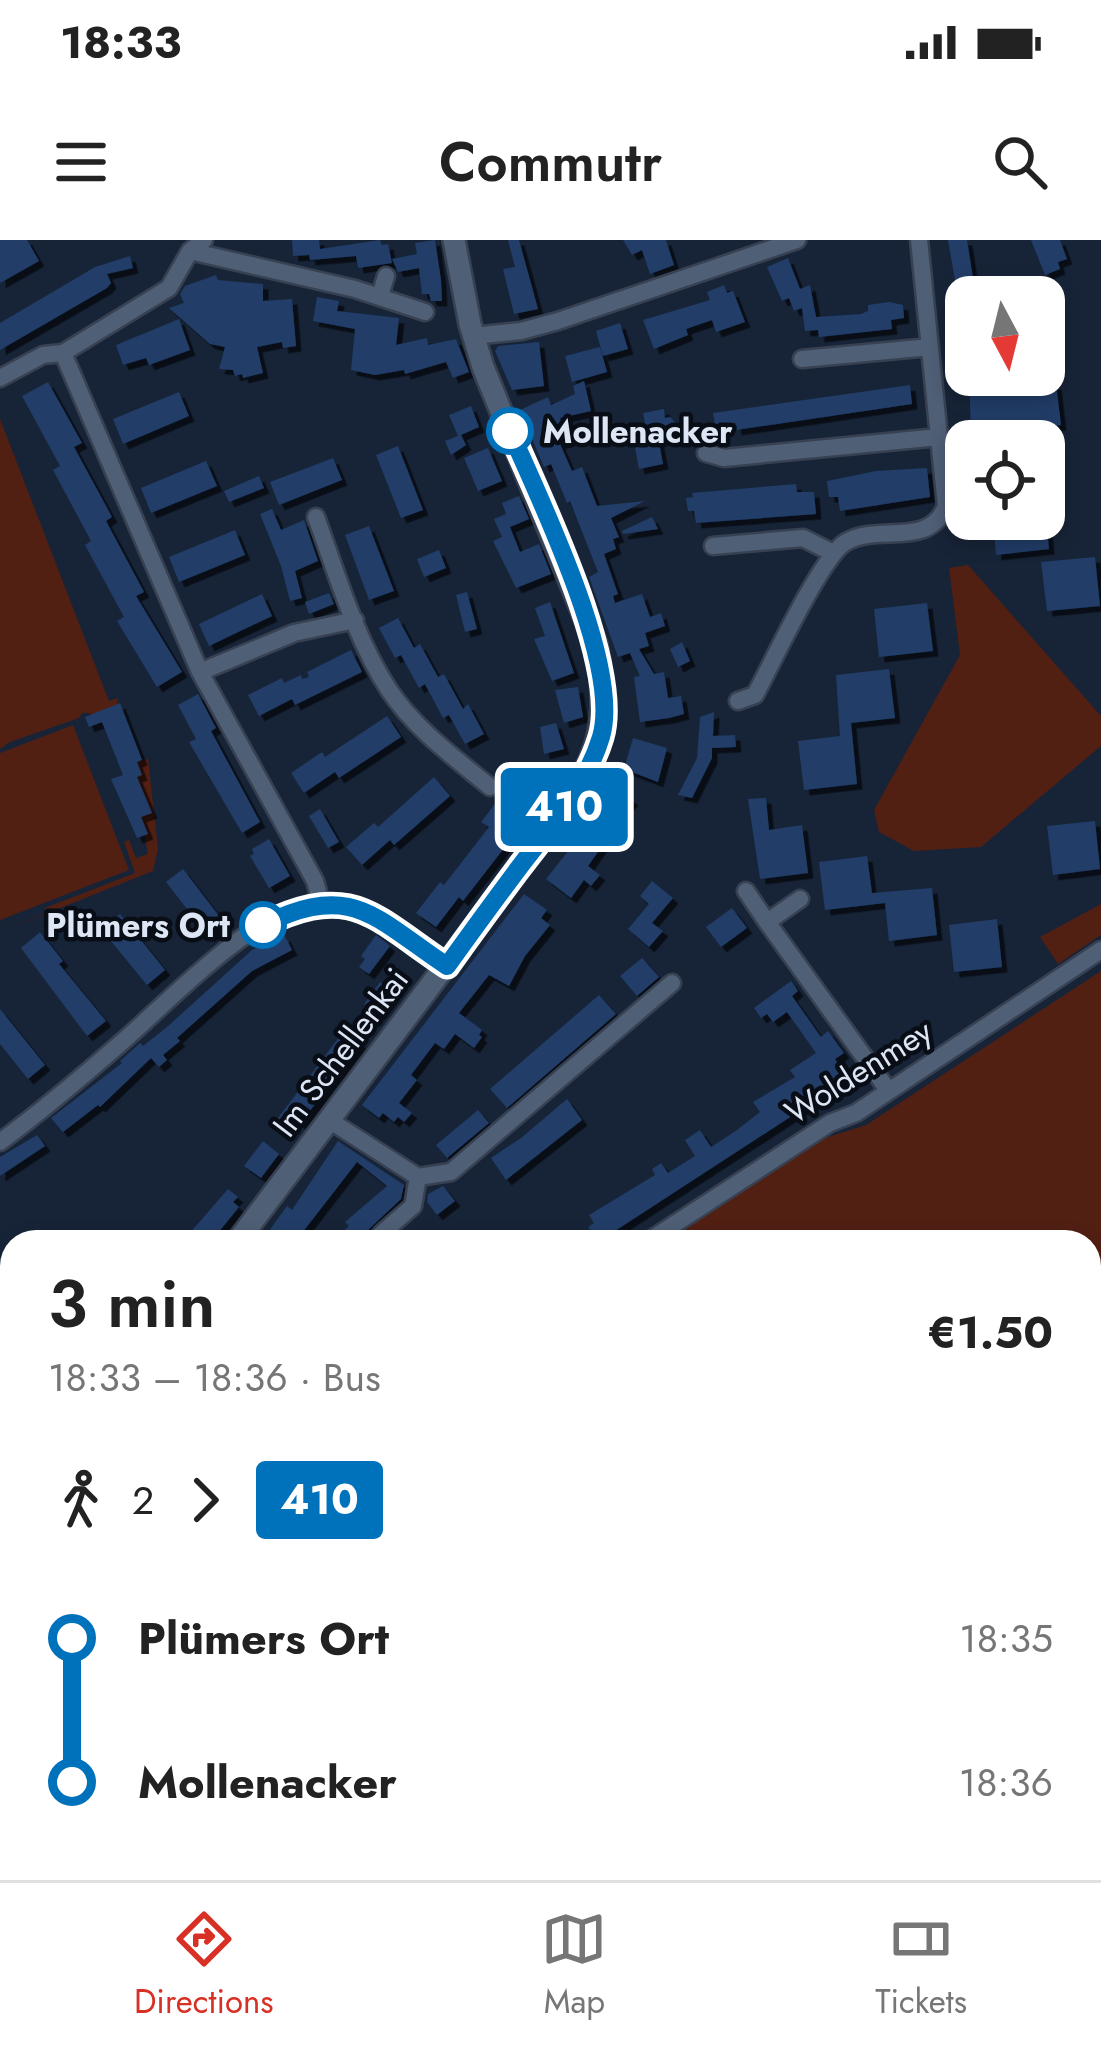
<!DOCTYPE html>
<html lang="en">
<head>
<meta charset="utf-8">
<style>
  :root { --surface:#fff; --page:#f6f6f6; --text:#222; --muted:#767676; --line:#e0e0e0; --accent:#d93025 }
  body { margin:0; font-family:Jost,sans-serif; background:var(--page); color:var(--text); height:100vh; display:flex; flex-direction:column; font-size:45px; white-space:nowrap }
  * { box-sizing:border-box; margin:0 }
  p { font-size:39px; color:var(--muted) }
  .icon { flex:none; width:66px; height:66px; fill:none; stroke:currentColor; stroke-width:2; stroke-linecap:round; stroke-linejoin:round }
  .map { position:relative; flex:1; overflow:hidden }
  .panel { position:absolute; left:0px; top:990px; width:1101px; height:651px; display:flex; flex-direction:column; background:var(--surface); border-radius:36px 36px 0 0; box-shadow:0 6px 18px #0003 }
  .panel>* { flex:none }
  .badge { padding:0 24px; border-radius:9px; font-size:42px; line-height:78px }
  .needle { width:78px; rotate:173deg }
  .fabs { position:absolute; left:945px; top:36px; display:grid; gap:24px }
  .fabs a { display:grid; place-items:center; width:120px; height:120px; border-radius:24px; background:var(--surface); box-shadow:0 6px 18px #0003; font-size:60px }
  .map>.badge { position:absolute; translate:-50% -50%; box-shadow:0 0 0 6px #fff }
  .legs { display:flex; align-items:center; gap:18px; height:132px; padding:0 48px; font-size:39px }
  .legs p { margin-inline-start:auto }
  .headline { display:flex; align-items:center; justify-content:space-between; height:204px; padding:0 48px }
  h1 { font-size:66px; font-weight:600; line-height:90px }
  ul { padding:0 48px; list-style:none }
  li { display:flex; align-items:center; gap:42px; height:144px; font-size:45px }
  li i { display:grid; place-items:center; width:18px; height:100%; margin:0 15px; background:currentColor }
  li i::after { content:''; width:30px; height:30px; margin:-15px; border:9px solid; border-radius:50%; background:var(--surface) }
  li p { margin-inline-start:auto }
  li:first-child i { background:linear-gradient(#0000 50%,currentColor 0) }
  li:last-child i { background:linear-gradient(currentColor 50%,#0000 0) }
  .status { display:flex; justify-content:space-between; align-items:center; height:84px; padding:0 60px; background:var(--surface); direction:ltr }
  .status svg { height:33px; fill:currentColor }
  header { display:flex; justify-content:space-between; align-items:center; height:156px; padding:0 48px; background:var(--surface); font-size:54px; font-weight:600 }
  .dock { display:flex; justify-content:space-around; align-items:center; height:168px; border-top:3px solid var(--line); background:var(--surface); font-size:33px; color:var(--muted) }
  .dock a { display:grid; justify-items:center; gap:6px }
  .dock .on { color:var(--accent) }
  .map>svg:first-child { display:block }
  .green { fill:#521f13 }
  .building { fill:#203d67; filter:url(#shadow) }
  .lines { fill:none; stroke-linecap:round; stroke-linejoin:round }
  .minor-casing { stroke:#374152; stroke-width:21 }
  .tertiary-casing { stroke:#374152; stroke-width:26 }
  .motorway-casing { stroke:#374152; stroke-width:34 }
  .minor { stroke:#4f5f76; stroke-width:16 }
  .tertiary { stroke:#4f5f76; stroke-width:21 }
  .motorway { stroke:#dc7861; stroke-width:30 }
  .line-1-casing { stroke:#fff; stroke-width:27 }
  .line-1 { stroke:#0072bc; stroke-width:18 }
  .stop-1-dot { fill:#fff; stroke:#0072bc; stroke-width:6 }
  .labels { text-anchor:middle; stroke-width:9; stroke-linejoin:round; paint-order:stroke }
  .stop-label { font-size:33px; font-weight:bold; fill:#dde6f4; stroke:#080d16; text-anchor:start }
  .street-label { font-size:33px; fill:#dde6f4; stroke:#080d16 }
</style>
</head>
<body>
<div class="status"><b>18:33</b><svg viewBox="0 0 49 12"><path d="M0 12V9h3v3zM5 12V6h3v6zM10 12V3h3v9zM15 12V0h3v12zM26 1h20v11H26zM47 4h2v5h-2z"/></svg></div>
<header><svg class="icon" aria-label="menu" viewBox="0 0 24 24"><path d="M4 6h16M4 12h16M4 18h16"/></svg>Commutr<svg class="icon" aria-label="search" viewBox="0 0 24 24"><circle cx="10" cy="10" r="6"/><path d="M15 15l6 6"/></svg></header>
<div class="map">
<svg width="1101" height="1640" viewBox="0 0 1101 1640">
  <defs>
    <filter id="shadow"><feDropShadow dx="5.5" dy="5.5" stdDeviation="0" flood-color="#0009"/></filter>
  </defs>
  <rect width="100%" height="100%" fill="#172438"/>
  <!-- green -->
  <path class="green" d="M0 179 109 461 118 458 114 478 95 485 90 473H82L79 478 10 502 0 509Z
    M968 325 1101 476V506L981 607 914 611 879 592 874 570 960 415 949 328Z
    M73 485 129 630 0 680V513Z
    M148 519 158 609 153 631 0 692 46 673 45 668 135 633 124 602 129 600 136 618 148 614 141 577 151 572 137 537 142 535 137 522Z
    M1101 664V695L1058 724 1040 697Z
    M1101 731V1050L1089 1052V1002H663L825 898 866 885Z
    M1101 1063V1188L1089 1189V1066Z
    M1101 1279V1331L1090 1332 1101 1358V1640H250L253 1635 250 1629H1089V1280Z
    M12 1288V1359L0 1362V1300Z"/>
  <!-- building -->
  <path class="building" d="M0 0H27L39 21 0 43Z
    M292 0H319L320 9 380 0 382 5 388 4 392 23 358 28 356 16 310 20 309 15 293 16Z
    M435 0 441 40 442 61H431L429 54H422L419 28 398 32 392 19 417 14 415 3Z
    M508 0H519L538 69 514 74 503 29 515 27Z
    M623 0H666L674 25 650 34 642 10 632 15Z
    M948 0H967L976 57H958Z
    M1031 0H1060L1067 19 1058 22 1060 29 1045 35Z
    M130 16 133 28 107 34 111 43 107 48 0 110V83L95 27Z
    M788 18 800 49 810 45 816 77 861 74 868 71V65L889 62 903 65 904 78 891 80 892 89 819 97 818 90 805 91 802 68 794 71 789 58 782 61 767 27Z
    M216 35 218 40 263 44V61L292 59 296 106 283 108 282 102 257 107 263 133 243 138 242 134 235 136 233 130 219 129 225 107 210 104 169 68 184 63 180 54 185 46Z
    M724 45 727 53 733 51 745 82 716 92 712 80 686 89 688 95 654 109 643 80 710 60 707 52Z
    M317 57 339 61 337 71 399 78 396 105 427 98 428 105 456 99 469 132 453 138 446 122 405 134 404 130 375 135 351 130 355 89 313 81Z
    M179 79 190 110 149 125 146 118 123 125 116 105Z
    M620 83 628 109 603 116 596 91Z
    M539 102 544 146 512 150 495 111 498 106Z
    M600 107 607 132 572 142 565 116Z
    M969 135H982L984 151 1056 144 1061 185 971 195Z
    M584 141 591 171 560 178 569 200 560 204 572 231 582 227 597 266 645 261 611 278 619 297 613 299 616 309 604 314 618 354 613 356 615 363 642 354 650 377 661 373 665 386 645 393 649 406 639 409 654 434 664 432 668 458 681 456 684 474 669 478 640 482 634 437 640 436 630 413 618 417 589 337 598 332 570 261 567 263 551 224 544 227 520 170 548 157 551 165 575 154 573 146Z
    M48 142 82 203 74 207 112 277 106 281 144 352 136 356 182 432 157 447 117 381 124 377 85 305 91 301 53 230 60 226 22 156Z
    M910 145 912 164 736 190 735 183 715 185 713 173Z
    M179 152 189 176 123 204 113 179Z
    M471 166 479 187 461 195 466 205 451 215 445 201 458 196 449 175Z
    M664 169 665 178 670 177 675 182 677 193 648 198 643 173Z
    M658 197 663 224 639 229 634 202Z
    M398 206 423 270 401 278 376 215Z
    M488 208 502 241 478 251 464 218Z
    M333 218 342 240 279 265 270 242Z
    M206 221 217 246 151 273 141 248Z
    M927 228 930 257 840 271 838 257H829L827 241 876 231Z
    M259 236 264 248 229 262 224 251Z
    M796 244 797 252H814L816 274 696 283 694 271H688L686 258 693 257 692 253Z
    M519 256 529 279 510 287 520 312 539 304 551 334 516 348 493 301 502 297 494 279 506 274 502 263Z
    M272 269 281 290 304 280 318 321 295 331 302 358 290 361 281 326 260 274Z
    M652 277 658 289 623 294 622 291Z
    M993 279H1046L1049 309 996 315Z
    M369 286 394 351 369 360 345 295Z
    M235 290 245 315 179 342 169 317Z
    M439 310 446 328 424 337 417 319Z
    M1095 317 1100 366 1047 371 1041 322Z
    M467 352 477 389 465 392 456 355Z
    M329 353 334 364 309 374 305 362Z
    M262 354 272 376 209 406 199 384Z
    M550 362 574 433 552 441 534 399 545 396 535 368Z
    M927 363 933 411 879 417 874 369Z
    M398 378 414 408 420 404 438 437 444 434 463 469 468 464 484 494 465 504 449 475 443 478 425 444 419 448 401 415 395 418 379 388Z
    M682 402 690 421 678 427 670 409Z
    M351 410 362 432 295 465 292 459 259 476 248 455 282 438 284 443 301 435 302 439 309 437 307 432Z
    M889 429 895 478 851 483 857 544 804 550 798 501 840 496 836 435Z
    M578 447 583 477 564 483 555 450Z
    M198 454 216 488 211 491 260 582 242 593 189 502 196 499 178 465Z
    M120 463 142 520 137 522 142 535 137 537 152 573 141 577 148 594 137 598 111 539 123 535 102 482 89 487 85 477Z
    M714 472 713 496 735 495 736 507 712 508V518L692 558 678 555 697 518 700 477Z
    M387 476 401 497 339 538 335 532 304 553 291 533 322 512 325 517Z
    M556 483 564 509 544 514 540 487Z
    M633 498 667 508 658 542 624 529Z
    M434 537 450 556 394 605 390 600 362 625 346 607 374 583 378 587Z
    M618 548 633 560 606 594 609 596 588 626 600 635 591 646 584 640 571 658 546 639Z
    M505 551 528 569 504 600 508 603 463 661 459 657 436 687 416 673 440 642 444 645 489 587 481 582Z
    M766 558 769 590 802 585 808 633 760 639 748 559Z
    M320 569 339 602 328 608 309 576Z
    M1095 581 1100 629 1053 635 1047 586Z
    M269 599 290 636 269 648 250 616 254 614 252 609Z
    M867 616 872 653 932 648 937 695 889 701 885 663 825 670 819 622Z
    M183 629 226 685 209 697 166 642Z
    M652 641 673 658 652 683 663 691 649 707 628 689 649 664 640 656Z
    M524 654 547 670 541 678 550 685 525 716 509 746 489 735 459 773 482 790 479 795 482 797 474 808 455 794 444 809 435 803 411 835 417 840 399 863 412 873 404 882 398 877 394 882 383 873 379 878 362 865Z
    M732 668 747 688 721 707 706 687Z
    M120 674 165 730 147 745 101 689Z
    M997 679 1002 727 954 732 949 685Z
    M40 692 63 721 59 724 106 781 87 796 21 708Z
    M376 695 390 706 369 734 359 727 365 719 361 716Z
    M285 696 292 710 252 731 177 798 180 801 163 815 167 820 159 827 151 818 100 867 98 865 63 892 61 890 51 878 122 823 120 821 140 803 143 806 167 787 252 710Z
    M642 718 659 737 637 756 620 736Z
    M791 741 798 751 792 756 821 797 828 791 844 813 835 819 846 837 844 842 598 1002 588 987 594 983 589 975 655 935 652 929 661 923 668 933 695 916 685 900 700 890 711 907 737 890 760 872 753 862 795 837 790 830 816 813 787 772 773 782 767 774 761 778 754 768Z
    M380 742 395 754 379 775 364 764Z
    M599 755 616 774 507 868 490 849Z
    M0 769 45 825 28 839 0 804Z
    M349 784 359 791 354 798 361 803 300 884 293 879 288 885 278 878Z
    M567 859 582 880 506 940 491 918 521 898Z
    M478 870 489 883 447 918 436 905Z
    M37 895 45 906 0 936V917Z
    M263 901 279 914 261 938 244 926Z
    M338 901 404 945 401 959 369 989 371 1002H350L342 992 349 986 345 982 387 946 357 922 295 1002H261L287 966 292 970Z
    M443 946 455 961 437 975 427 962 428 954Z
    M228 949 238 957 233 962 239 967 213 999 182 1002Z
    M12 1192V1225L0 1238V1205Z
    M12 1467V1503L0 1489V1477Z"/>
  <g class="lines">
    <defs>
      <path id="minor" d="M190 11 355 49 425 72
        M380 56 386 36
        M473 96 521 91 558 81 797 0
        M63 113 200 432 315 641 321 663
        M802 119 930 107
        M0 138 43 115 63 113 169 48 190 11 204 0
        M706 213 724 218 939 197
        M316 277C337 334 355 398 389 450 415 489 455 518 490 547
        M713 306 803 298 833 313
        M200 432 294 393 355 380
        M738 461 755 455C771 426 822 315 846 302 879 283 929 309 946 266L919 0
        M746 651 767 682 800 659
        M767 682 888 850
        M329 880 418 937 451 932 672 743
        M0 902C42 871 82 837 122 802 169 762 261 661 325 663 372 664 410 702 447 726
        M381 994 413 966 418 937
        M647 1002 830 883 856 873 1101 710"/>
      <path id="tertiary" d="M237 1002 553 583C598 519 612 483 596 405L483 127 470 84 454 0
        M0 1273 12 1261"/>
      <path id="motorway" d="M1089 1216 1101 1215
        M1089 1254H1101
        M0 1385 12 1382
        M0 1425 12 1421"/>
    </defs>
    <!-- minor casing -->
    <use href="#minor" class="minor-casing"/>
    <!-- tertiary casing -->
    <use href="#tertiary" class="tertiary-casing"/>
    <!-- motorway casing -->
    <use href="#motorway" class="motorway-casing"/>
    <!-- minor -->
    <use href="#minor" class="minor"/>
    <!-- tertiary -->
    <use href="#tertiary" class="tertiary"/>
    <!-- motorway -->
    <use href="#motorway" class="motorway"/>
  </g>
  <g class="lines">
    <defs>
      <path id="line-1" d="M263 685C353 641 373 677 447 726 470 694 494 661 518 629 549 588 586 547 601 497 622 427 540 260 510 191"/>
    </defs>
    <!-- line-1 casing -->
    <use href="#line-1" class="line-1-casing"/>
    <!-- line-1 -->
    <use href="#line-1" class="line-1"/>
  </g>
  <!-- markers -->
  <g class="stop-1-dot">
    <circle cx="510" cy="191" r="21"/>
    <circle cx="263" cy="685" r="21"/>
  </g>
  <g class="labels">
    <!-- stop labels -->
    <g class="stop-label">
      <text x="543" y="203">Mollenacker</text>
      <text x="230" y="697" text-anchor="end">Plümers Ort</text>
    </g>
    <!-- street labels -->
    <g class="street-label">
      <text transform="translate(340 812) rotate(-53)" y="12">Im Schellenkai</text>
      <text transform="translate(858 831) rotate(-32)" y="12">Woldenmey</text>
    </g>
  </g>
</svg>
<div class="fabs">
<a><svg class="needle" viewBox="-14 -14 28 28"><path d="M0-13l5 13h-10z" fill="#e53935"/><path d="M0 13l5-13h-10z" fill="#767676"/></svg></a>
<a><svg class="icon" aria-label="locate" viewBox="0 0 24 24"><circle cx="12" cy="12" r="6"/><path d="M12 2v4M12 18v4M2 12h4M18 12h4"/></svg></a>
</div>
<b class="badge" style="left:564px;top:567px;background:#0072bc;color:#fff">410</b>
<section class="panel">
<div class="headline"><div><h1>3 min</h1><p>18:33 – 18:36 · Bus</p></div><b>€1.50</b></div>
<div class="legs"><svg class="icon" aria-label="walk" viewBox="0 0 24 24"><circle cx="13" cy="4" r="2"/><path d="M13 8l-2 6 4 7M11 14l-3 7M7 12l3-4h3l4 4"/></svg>2<svg class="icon" aria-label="forward" viewBox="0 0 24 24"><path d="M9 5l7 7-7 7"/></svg><b class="badge" style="background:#0072bc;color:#fff">410</b></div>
<ul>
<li><i style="color:#0072bc"></i><b>Plümers Ort</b><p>18:35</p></li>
<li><i style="color:#0072bc"></i><b>Mollenacker</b><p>18:36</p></li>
</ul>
</section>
</div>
<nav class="dock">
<a class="on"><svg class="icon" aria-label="directions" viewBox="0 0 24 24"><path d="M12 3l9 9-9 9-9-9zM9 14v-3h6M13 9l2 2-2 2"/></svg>Directions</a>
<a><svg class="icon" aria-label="map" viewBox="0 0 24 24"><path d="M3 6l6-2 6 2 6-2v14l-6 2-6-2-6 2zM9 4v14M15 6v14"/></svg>Map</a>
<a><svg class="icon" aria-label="tickets" viewBox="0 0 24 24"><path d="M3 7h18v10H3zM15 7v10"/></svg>Tickets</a>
</nav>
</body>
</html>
